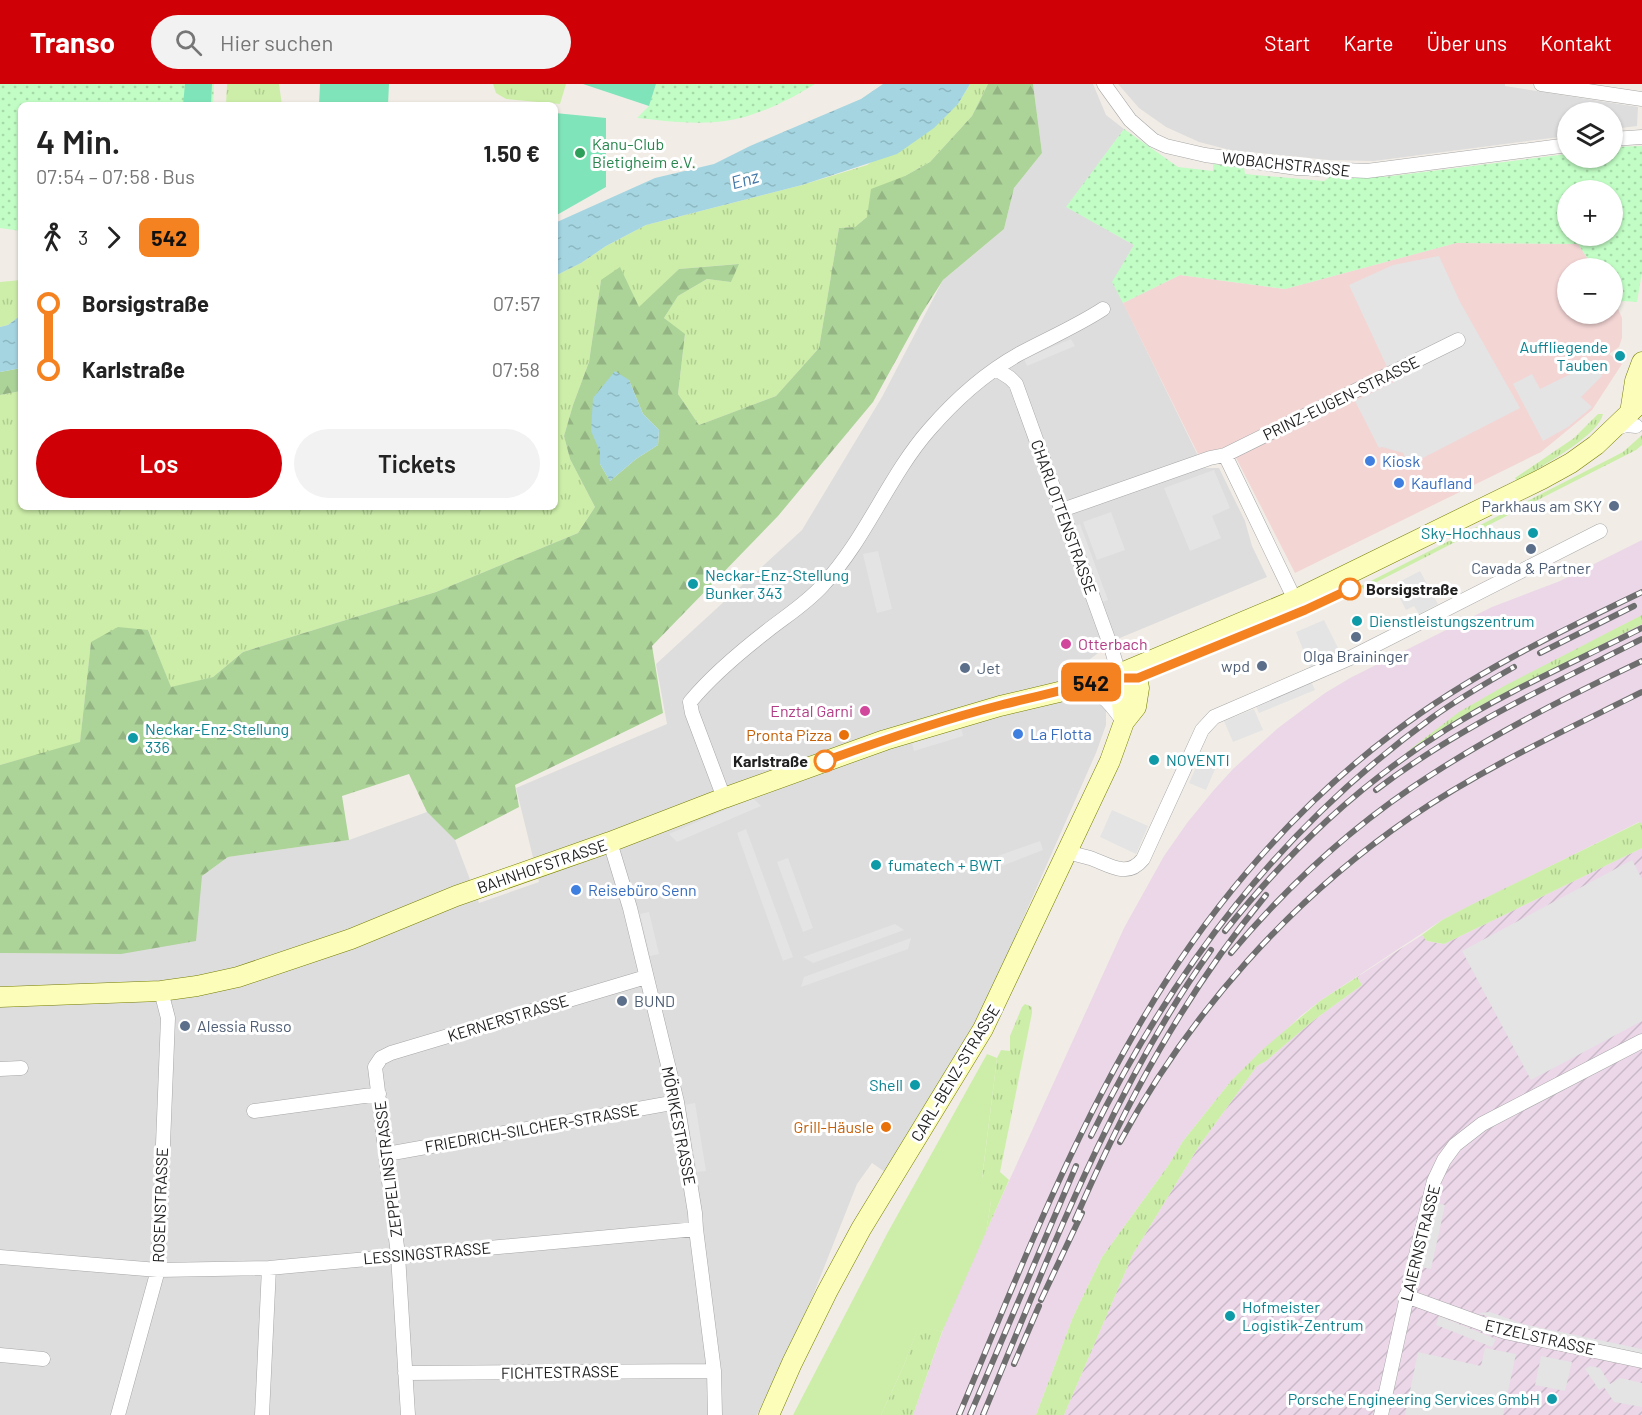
<!DOCTYPE html>
<html lang="de">
<head>
<meta charset="utf-8">
<style>
  :root { --surface:#fff; --page:#f2f2f2; --text:#222; --muted:#767676; --accent:#d00007 }
  body { margin:0; font-family:Barlow,sans-serif; background:var(--page); color:var(--text); height:100vh; display:flex; flex-direction:column; font-size:22px; white-space:nowrap }
  * { box-sizing:border-box; margin:0 }
  p { font-size:20px; color:var(--muted) }
  .icon { flex:none; width:33px; height:33px; fill:none; stroke:currentColor; stroke-width:2; stroke-linecap:round; stroke-linejoin:round }
  .map { position:relative; flex:1; overflow:hidden }
  .details { position:absolute; left:18px; top:18px; width:540px; height:408px; display:flex; flex-direction:column; background:var(--surface); border-radius:9px; box-shadow:0 2px 4px #0004 }
  .details>* { flex:none }
  .badge { padding:0 12px; border-radius:9px; font-size:21px; line-height:39px }
  .tools { position:absolute; left:1557px; top:18px; display:grid; gap:12px }
  .tools a { display:grid; place-items:center; width:66px; height:66px; border-radius:50%; background:var(--surface); box-shadow:0 2px 4px #0004; font-size:30px }
  .map>.badge { position:absolute; translate:-50% -50%; box-shadow:0 0 0 3px #fff }
  .legs { display:flex; align-items:center; gap:9px; height:66px; padding:0 18px; font-size:20px }
  .legs p { margin-inline-start:auto }
  .summary { display:flex; align-items:center; justify-content:space-between; height:102px; padding:0 18px }
  h1 { font-size:33px; font-weight:600; line-height:45px }
  .action { display:flex; gap:12px; margin-top:auto; padding:12px 18px }
  .action a { flex:1; height:69px; border-radius:36px; background:var(--accent); color:#fff; font-size:24px; font-weight:600; line-height:69px; text-align:center }
  .action a+a { background:var(--page); color:var(--text) }
  ul { padding:0 18px; list-style:none }
  li { display:flex; align-items:center; gap:21px; height:66px; font-size:22px }
  li i { display:grid; place-items:center; width:9px; height:100%; margin:0 8px; background:currentColor }
  li i::after { content:''; width:15px; height:15px; margin:-8px; border:4px solid; border-radius:50%; background:var(--surface) }
  li p { margin-inline-start:auto }
  li:first-child i { background:linear-gradient(#0000 50%,currentColor 0) }
  li:last-child i { background:linear-gradient(currentColor 50%,#0000 0) }
  header { display:flex; align-items:center; gap:36px; box-sizing:border-box; height:84px; padding:0 30px; background:var(--accent); color:#fff }
  header strong { font-size:28px }
  nav { display:flex; gap:33px; margin-inline-start:auto; font-size:21px }
  .search { width:420px; height:54px; background:var(--page); display:flex; align-items:center; gap:15px; box-sizing:border-box; padding:0 21px; border-radius:33px; color:var(--muted); font-size:22px }
  .map>svg:first-child { display:block }
  .residential { fill:#dedddd }
  .commercial { fill:#f3d5d4 }
  .industrial { fill:url(#industrial-furrows) }
  .railway { fill:#ebd7e8 }
  .grass { fill:url(#grass-tufts) }
  .forest { fill:url(#forest-firs); fill-rule:evenodd }
  .park { fill:url(#park-dots); fill-rule:evenodd }
  .garden { fill:#cdeea9 }
  .pitch { fill:#80e4ba }
  .parking { fill:#e4e4e4 }
  .water { fill:url(#water-ripples) }
  .lines { fill:none; stroke-linecap:round; stroke-linejoin:round }
  .street-casing { stroke:#a7a7a7; stroke-width:15 }
  .secondary-casing { stroke:#757e00; stroke-width:21 }
  .street { stroke:#fff; stroke-width:14 }
  .secondary { stroke:#fcfdb8; stroke-width:20 }
  .rail-casing { stroke:#6e6e6e; stroke-width:6 }
  .rail { stroke:#fff; stroke-width:4; stroke-dasharray:11; stroke-linecap:butt }
  .line-1-casing { stroke:#fff; stroke-width:14 }
  .line-1 { stroke:#f58220; stroke-width:9 }
  .leisure-dot { fill:#2e9e5b; stroke:#fff; stroke-width:2 }
  .culture-dot { fill:#0f9aa8; stroke:#fff; stroke-width:2 }
  .shop-dot { fill:#3f7fe0; stroke:#fff; stroke-width:2 }
  .service-dot { fill:#5c6f8a; stroke:#fff; stroke-width:2 }
  .stop-1-dot { fill:#fff; stroke:#f58220; stroke-width:3 }
  .hotel-dot { fill:#d1479c; stroke:#fff; stroke-width:2 }
  .food-dot { fill:#e8710a; stroke:#fff; stroke-width:2 }
  .labels { text-anchor:middle; stroke-width:6; stroke-linejoin:round; paint-order:stroke }
  .leisure-label { font-size:16px; fill:#27864d; stroke:#fff; text-anchor:start }
  .street-label { font-size:16px; fill:#202020; stroke:#fff }
  .culture-label { font-size:16px; fill:#0d838f; stroke:#fff; text-anchor:start }
  .shop-label { font-size:16px; fill:#366cbe; stroke:#fff; text-anchor:start }
  .service-label { font-size:16px; fill:#4e5e75; stroke:#fff; text-anchor:start }
  .stop-label { font-size:16px; font-weight:bold; fill:#202020; stroke:#fff; text-anchor:start }
  .hotel-label { font-size:16px; fill:#b23c85; stroke:#fff; text-anchor:start }
  .food-label { font-size:16px; fill:#c56008; stroke:#fff; text-anchor:end }
  .water-label { font-size:18px; font-style:italic; fill:#4177a6; stroke:#fff }
</style>
</head>
<body>
<header>
<strong>Transo</strong>
<div class="search"><svg class="icon" aria-label="search" viewBox="0 0 24 24"><circle cx="10" cy="10" r="6"/><path d="M15 15l6 6"/></svg>Hier suchen</div>
<nav><a>Start</a><a>Karte</a><a>Über uns</a><a>Kontakt</a></nav>
</header>
<div class="map">
<svg width="1642" height="1331" viewBox="0 0 1642 1331">
  <defs>
    <pattern id="industrial-furrows" width="10" height="10" patternUnits="userSpaceOnUse" patternTransform="scale(1.5)"><rect width="10" height="10" fill="#ebd7e8"/><path d="M-1 1l2-2M0 10L10 0M9 11l2-2" fill="none" stroke="#c9b8c7"/></pattern>
    <pattern id="grass-tufts" width="24" height="20" patternUnits="userSpaceOnUse" patternTransform="scale(1.5)"><rect width="24" height="20" fill="#cdeea9"/><path d="M3 7l-1-3M5 7V3M7 7l1-3M15 17l-1-3M17 17v-4M19 17l1-3" fill="none" stroke="#b0cc91"/></pattern>
    <pattern id="forest-firs" width="22" height="20" patternUnits="userSpaceOnUse" patternTransform="scale(1.5)"><rect width="22" height="20" fill="#acd398"/><path d="M5 1l3.5 6h-7zM16 11l3.5 6h-7z" fill="#94b583"/></pattern>
    <pattern id="park-dots" width="8" height="8" patternUnits="userSpaceOnUse" patternTransform="scale(1.5)"><rect width="8" height="8" fill="#c1fdc4"/><path d="M2 2h.1M6 6h.1" fill="none" stroke="#a6d9a8" stroke-width="1.8" stroke-linecap="round"/></pattern>
    <pattern id="water-ripples" width="26" height="14" patternUnits="userSpaceOnUse" patternTransform="scale(1.5)"><rect width="26" height="14" fill="#a4d5e1"/><path d="M2 4q2-2 4 0t4 0M15 11q2-2 4 0t4 0" fill="none" stroke="#8db7c1"/></pattern>
  </defs>
  <rect width="100%" height="100%" fill="#f1ede6"/>
  <!-- residential -->
  <path class="residential" d="M1033 0H1093L1106 31 1124 45 1067 123 1134 161 1113 198 1204 384H1219L1245 437 1252 462 1267 493 1115 556 1089 576 1106 626V641L1096 669 984 923 885 1088 872 1079 857 1100 812 1214 757 1331H0V869L121 870 202 792 228 773 349 756 427 728 455 756 479 819 539 798 516 704 667 640 656 580 802 446 882 313 943 196 1004 145 1014 104 1042 69Z
    M1118 0H1505V2L1638 23 1637 42 1613 45 1612 28H1568L1567 52 1374 77 1329 76 1230 66 1199 58 1166 43 1139 24Z"/>
  <!-- commercial -->
  <path class="commercial" d="M1456 159 1578 160 1594 184H1568V230H1612L1613 213 1622 234V254L1619 263 1609 270 1622 280 1592 326 1541 368 1295 489 1230 362 1198 370 1123 219 1180 191 1285 205Z"/>
  <!-- industrial -->
  <path class="industrial" d="M1642 764V1331H1064L1133 1170 1199 1062 1257 982 1266 977 1314 936 1362 901 1357 893 1422 851 1427 857 1444 860Z"/>
  <!-- railway -->
  <path class="railway" d="M1642 456V742L1639 738 1442 836 1320 917 1302 931 1231 997 1183 1057 1168 1082 1102 1173 1073 1233 1036 1331H913L949 1229 1124 844 1164 772 1187 739 1213 707 1233 685 1278 644 1325 609 1350 594 1492 523 1560 497Z"/>
  <!-- grass -->
  <path class="grass" d="M227 0H279L282 21H226Z
    M493 0H566L560 20 506 15 496 9Z
    M970 0H988L972 32 930 78 905 92 867 133 855 143 839 144 819 264 776 312 699 341 678 310 685 251 664 234 678 212 707 195 731 198 738 180 679 185 639 224 601 196 589 278 573 321 564 352 570 375 595 423 578 449 436 508 243 568 213 593 171 604 148 546 91 558 80 659 0 681V311L21 307V423H555V192L581 179 606 162 646 141 802 101 867 81 958 20Z
    M21 196V231L8 241 0 243V198Z
    M1598 330H1603C1599 352 1537 385 1517 397L1515 394 1574 354Z
    M1642 351V361L1636 366 1363 505 1361 502 1623 368Z
    M1642 531V540L1478 623 1404 670 1459 628 1506 601Z
    M1640 738 1642 742V764L1444 860 1427 857 1422 851 1442 836 1471 821Z
    M1357 893 1362 901 1314 936 1266 977 1257 982 1199 1062 1133 1170 1064 1331H1036L1073 1233 1102 1173 1168 1082 1183 1057 1231 997 1263 965 1320 917Z
    M1025 920 1032 923V929L1000 1088 1009 1096 986 1148 991 1117 982 1095 997 974 1001 966 1010 967V952L1022 923Z
    M919 1240 942 1248 913 1331H881L904 1281Z"/>
  <!-- forest -->
  <path class="forest" d="M988 0H1033L1042 69 1014 104 1004 145 943 196 922 229 873 318 778 432 652 562 663 629 515 701 519 723 455 756 427 728 409 690 342 712 349 756 228 773 202 792 196 857 121 870 0 869V681L80 658 91 558 118 543 148 546 171 603 213 593 243 568 436 508 578 449 595 423 570 375 564 352 573 321 589 278 601 196 620 183 639 223 679 185 739 180 731 198 707 195 678 212 664 234 685 250 678 310 699 341 776 312 819 264 839 144 855 143 867 133 871 105 905 92 930 78 972 32ZM629 296 643 330 659 346 658 361 636 375 610 397 600 380V368Z
    M21 284V307L0 311V288Z"/>
  <!-- park -->
  <path class="park" d="M0 0H214L213 21H21V147L0 144Z
    M656 0H815C789 16 756 33 725 37 696 41 666 37 637 34L649 22Z
    M1124 45 1178 83 1213 87V80L1244 84 1245 90 1324 97 1330 93H1372L1383 89 1384 93 1567 70 1568 74H1612L1613 63 1642 62V188L1637 218 1623 217 1616 219 1613 213 1612 184H1594L1578 160 1456 159 1285 205 1180 191 1123 219 1112 198 1134 161 1066 123ZM1568 106H1612V152H1568Z"/>
  <!-- garden -->
  <path class="garden" d="M987 970 997 974 982 1094 987 1096 991 1117 986 1148 942 1248 919 1241 904 1281 881 1331H793L888 1148Z"/>
  <!-- pitch -->
  <path class="pitch" d="M185 0H212L211 21H183Z
    M320 0H389L388 21H319Z
    M583 0H656L649 22Z
    M555 29 606 34V103L555 132Z"/>
  <!-- parking -->
  <path class="parking" d="M1439 172 1460 218 1520 324 1409 381 1403 369 1382 363 1379 364 1355 317 1394 298 1349 201 1393 181Z
    M1071 255 1075 262 1027 282 1024 275Z
    M1593 279 1602 292 1581 313 1592 323 1568 343 1543 357 1513 300 1532 290 1540 305Z
    M1214 386 1230 424 1212 432 1221 454 1190 467 1164 404Z
    M1111 428 1125 466 1097 476 1083 438Z
    M1080 440 1108 516 1100 519 1072 443Z
    M878 467 892 525 877 529 863 470Z
    M1420 487 1438 520 1419 530 1414 522 1406 526 1393 501Z
    M1324 536 1340 568 1332 572 1333 573 1310 583 1296 548Z
    M1311 597 1315 606 1259 629 1255 620Z
    M1254 625 1263 646 1233 658 1224 637Z
    M961 644 963 652 914 667 912 659Z
    M1202 669 1219 676 1206 706 1189 699Z
    M753 714 761 722 677 758 669 750Z
    M1112 726 1148 742 1136 770 1100 753Z
    M746 745 793 873 783 877 737 749Z
    M1040 757 1043 766 1002 782 998 772Z
    M788 774 813 844 803 848 777 778Z
    M1632 776 1642 795V937L1531 996 1462 867Z
    M649 828 659 870 650 872 640 830Z
    M895 840 904 846 813 879 803 873Z
    M911 854 908 865 801 903 804 893Z
    M695 1019 706 1087 697 1088 685 1021Z
    M1436 1119 1445 1121 1431 1185 1421 1183Z
    M1490 1228 1523 1240 1642 1265V1270L1522 1244 1478 1229Z
    M1439 1232 1496 1255 1492 1263 1436 1241Z
    M1485 1264 1516 1270 1503 1331H1405L1418 1268 1481 1282Z
    M1541 1272 1572 1278 1565 1307 1535 1301Z
    M1590 1282 1600 1284 1610 1300 1620 1294 1642 1299V1323L1614 1318 1604 1303 1599 1306 1585 1285Z"/>
  <!-- water -->
  <path class="water" d="M883 0H970L958 20 934 44 897 70 802 101 646 141 606 162 581 179 555 192 557 138 655 94 714 80 750 62 861 15Z
    M21 231V284L0 288V243L8 241Z
    M615 287 629 296 643 330 659 346 658 361 636 375 610 397 600 380V368L591 347 593 314Z"/>
  <g class="lines">
    <defs>
      <path id="street" d="M1104 0 1130 36 1153 56 1166 62 1205 71 1297 84 1367 87 1568 61
        M1541 0 1642 15
        M1612 55 1642 53
        M996 285 1010 294 1016 300 1111 563 1119 590
        M1614 345 1626 341 1636 342
        M1225 371 1295 516
        M1062 426 1210 374 1225 371 1458 256
        M1078 604C1105 611 1106 614 1123 637
        M724 714 692 629 690 618C712 591 740 568 767 547 786 532 807 519 823 501 866 455 888 393 929 346 954 317 985 289 1019 270 1047 255 1077 242 1103 225
        M610 758 630 824 677 1018 695 1129 696 1145 714 1287 715 1331
        M1067 768C1074 770 1083 772 1090 774 1110 781 1127 795 1143 775L1202 646 1214 633 1350 574 1600 447
        M0 985 21 984
        M254 1027 379 1010
        M387 1070 677 1018
        M0 1173 158 1186 269 1184 696 1145
        M1406 1212 1505 1248 1642 1277
        M0 1271 43 1275
        M405 1289 714 1287
        M118 1331 158 1186 168 934 161 907
        M262 1331 269 1184
        M408 1331 398 1171 375 983 381 974 391 969 646 893
        M1381 1331 1417 1167 1434 1097 1444 1076 1455 1061 1482 1040 1642 957"/>
      <path id="secondary" d="M1630 329 1635 297 1642 278
        M1119 590 1124 638
        M0 913 161 907 197 902 238 893 351 855 456 812 610 758 724 714 885 656 1000 622 1059 608 1119 590 1295 516 1542 395 1571 379 1596 361 1642 317
        M769 1331 792 1279 827 1208 861 1145 983 945 1110 677 1124 638 1136 623 1139 604 1135 583"/>
    </defs>
    <!-- street casing -->
    <use href="#street" class="street-casing"/>
    <!-- secondary casing -->
    <use href="#secondary" class="secondary-casing"/>
    <!-- street -->
    <use href="#street" class="street"/>
    <!-- secondary -->
    <use href="#secondary" class="secondary"/>
    <defs>
      <path id="rail" d="M1540 569 1634 522
        M1376 706C1457 644 1551 601 1642 555
        M1225 847C1291 765 1358 701 1447 645 1509 606 1577 577 1642 544
        M1231 869C1289 800 1358 737 1434 689 1501 646 1571 611 1642 577
        M1091 1052C1173 885 1281 743 1433 633 1458 615 1486 599 1514 583
        M1120 1058C1189 930 1291 815 1411 733 1483 684 1564 647 1642 608
        M1075 1136C1125 1020 1185 909 1266 811
        M1041 1216 1082 1129
        M1014 1280 1039 1222
        M959 1331C1012 1205 1062 1076 1130 957 1196 839 1287 728 1396 647 1471 590 1557 549 1642 508
        M970 1331 1076 1082
        M983 1331C1048 1175 1112 1004 1211 866"/>
    </defs>
    <!-- rail casing -->
    <use href="#rail" class="rail-casing"/>
    <!-- rail -->
    <use href="#rail" class="rail"/>
  </g>
  <g class="lines">
    <defs>
      <path id="line-1" d="M825 677C883 656 941 636 1001 621 1038 612 1076 604 1112 592L1120 594H1138L1305 526 1350 505"/>
    </defs>
    <!-- line-1 casing -->
    <use href="#line-1" class="line-1-casing"/>
    <!-- line-1 -->
    <use href="#line-1" class="line-1"/>
  </g>
  <!-- markers -->
  <circle class="leisure-dot" cx="580" cy="69" r="6"/>
  <g class="culture-dot">
    <circle cx="1620" cy="272" r="6"/>
    <circle cx="1533" cy="449" r="6"/>
    <circle cx="693" cy="500" r="6"/>
    <circle cx="1357" cy="537" r="6"/>
    <circle cx="133" cy="654" r="6"/>
    <circle cx="1154" cy="676" r="6"/>
    <circle cx="876" cy="781" r="6"/>
    <circle cx="915" cy="1001" r="6"/>
    <circle cx="1230" cy="1232" r="6"/>
    <circle cx="1552" cy="1315" r="6"/>
  </g>
  <g class="shop-dot">
    <circle cx="1370" cy="377" r="6"/>
    <circle cx="1399" cy="399" r="6"/>
    <circle cx="1018" cy="650" r="6"/>
    <circle cx="576" cy="806" r="6"/>
  </g>
  <g class="service-dot">
    <circle cx="1614" cy="422" r="6"/>
    <circle cx="1531" cy="465" r="6"/>
    <circle cx="1356" cy="553" r="6"/>
    <circle cx="1262" cy="582" r="6"/>
    <circle cx="965" cy="584" r="6"/>
    <circle cx="622" cy="917" r="6"/>
    <circle cx="185" cy="942" r="6"/>
  </g>
  <g class="stop-1-dot">
    <circle cx="1350" cy="505" r="10"/>
    <circle cx="825" cy="677" r="10"/>
  </g>
  <g class="hotel-dot">
    <circle cx="1066" cy="560" r="6"/>
    <circle cx="865" cy="627" r="6"/>
  </g>
  <g class="food-dot">
    <circle cx="844" cy="651" r="6"/>
    <circle cx="886" cy="1043" r="6"/>
  </g>
  <g class="labels">
    <!-- leisure labels -->
    <g class="leisure-label">
      <text x="592" y="66">Kanu-Club<tspan x="592" dy="18">Bietigheim e.V.</tspan></text>
    </g>
    <!-- street labels -->
    <g class="street-label">
      <text transform="translate(1286 80) rotate(6)" y="6">WOBACHSTRASSE</text>
      <text transform="translate(1341 314) rotate(-26)" y="6">PRINZ-EUGEN-STRASSE</text>
      <text transform="translate(1064 433) rotate(70)" y="6">CHARLOTTENSTRASSE</text>
      <text transform="translate(542 782) rotate(-19)" y="6">BAHNHOFSTRASSE</text>
      <text transform="translate(508 934) rotate(-17)" y="6">KERNERSTRASSE</text>
      <text transform="translate(955 989) rotate(-59)" y="6">CARL-BENZ-STRASSE</text>
      <text transform="translate(679 1042) rotate(79)" y="6">MÖRIKESTRASSE</text>
      <text transform="translate(532 1044) rotate(-10)" y="6">FRIEDRICH-SILCHER-STRASSE</text>
      <text transform="translate(388 1085) rotate(-97)" y="6">ZEPPELINSTRASSE</text>
      <text transform="translate(160 1121) rotate(-88)" y="6">ROSENSTRASSE</text>
      <text transform="translate(1420 1159) rotate(-76)" y="6">LAIERNSTRASSE</text>
      <text transform="translate(427 1169) rotate(-5)" y="6">LESSINGSTRASSE</text>
      <text transform="translate(1540 1253) rotate(13)" y="6">ETZELSTRASSE</text>
      <text transform="translate(560 1288) rotate(-1)" y="6">FICHTESTRASSE</text>
    </g>
    <!-- culture labels -->
    <g class="culture-label">
      <text x="1608" y="269" text-anchor="end">Auffliegende<tspan x="1608" dy="18">Tauben</tspan></text>
      <text x="1521" y="455" text-anchor="end">Sky-Hochhaus</text>
      <text x="705" y="497">Neckar-Enz-Stellung<tspan x="705" dy="18">Bunker 343</tspan></text>
      <text x="1369" y="543">Dienstleistungszentrum</text>
      <text x="145" y="651">Neckar-Enz-Stellung<tspan x="145" dy="18">336</tspan></text>
      <text x="1166" y="682">NOVENTI</text>
      <text x="888" y="787">fumatech + BWT</text>
      <text x="903" y="1007" text-anchor="end">Shell</text>
      <text x="1242" y="1229">Hofmeister<tspan x="1242" dy="18">Logistik-Zentrum</tspan></text>
      <text x="1540" y="1321" text-anchor="end">Porsche Engineering Services GmbH</text>
    </g>
    <!-- shop labels -->
    <g class="shop-label">
      <text x="1382" y="383">Kiosk</text>
      <text x="1411" y="405">Kaufland</text>
      <text x="1030" y="656">La Flotta</text>
      <text x="588" y="812">Reisebüro Senn</text>
    </g>
    <!-- service labels -->
    <g class="service-label">
      <text x="1602" y="428" text-anchor="end">Parkhaus am SKY</text>
      <text x="1531" y="490" text-anchor="middle">Cavada &amp; Partner</text>
      <text x="1356" y="578" text-anchor="middle">Olga Braininger</text>
      <text x="1250" y="588" text-anchor="end">wpd</text>
      <text x="977" y="590">Jet</text>
      <text x="634" y="923">BUND</text>
      <text x="197" y="948">Alessia Russo</text>
    </g>
    <!-- stop labels -->
    <g class="stop-label">
      <text x="1366" y="511">Borsigstraße</text>
      <text x="808" y="683" text-anchor="end">Karlstraße</text>
    </g>
    <!-- hotel labels -->
    <g class="hotel-label">
      <text x="1078" y="566">Otterbach</text>
      <text x="853" y="633" text-anchor="end">Enztal Garni</text>
    </g>
    <!-- food labels -->
    <g class="food-label">
      <text x="832" y="657">Pronta Pizza</text>
      <text x="874" y="1049">Grill-Häusle</text>
    </g>
    <!-- water labels -->
    <g class="water-label">
      <text transform="translate(745 96) rotate(-16)" y="6">Enz</text>
    </g>
  </g>
</svg>
<div class="tools">
<a><svg class="icon" aria-label="layers" viewBox="0 0 24 24"><path d="M12 4l9 5-9 5-9-5zM3 14l9 5 9-5"/></svg></a>
<a>+</a>
<a>−</a>
</div>
<b class="badge" style="left:1091px;top:598px;background:#f58220;color:#111">542</b>
<section class="details">
<div class="summary"><div><h1>4 Min.</h1><p>07:54 – 07:58 · Bus</p></div><b>1.50 €</b></div>
<div class="legs"><svg class="icon" aria-label="walk" viewBox="0 0 24 24"><circle cx="13" cy="4" r="2"/><path d="M13 8l-2 6 4 7M11 14l-3 7M7 12l3-4h3l4 4"/></svg>3<svg class="icon" aria-label="forward" viewBox="0 0 24 24"><path d="M9 5l7 7-7 7"/></svg><b class="badge" style="background:#f58220;color:#111">542</b></div>
<ul>
<li><i style="color:#f58220"></i><b>Borsigstraße</b><p>07:57</p></li>
<li><i style="color:#f58220"></i><b>Karlstraße</b><p>07:58</p></li>
</ul>
<div class="action"><a>Los</a><a>Tickets</a></div>
</section>
</div>
</body>
</html>
